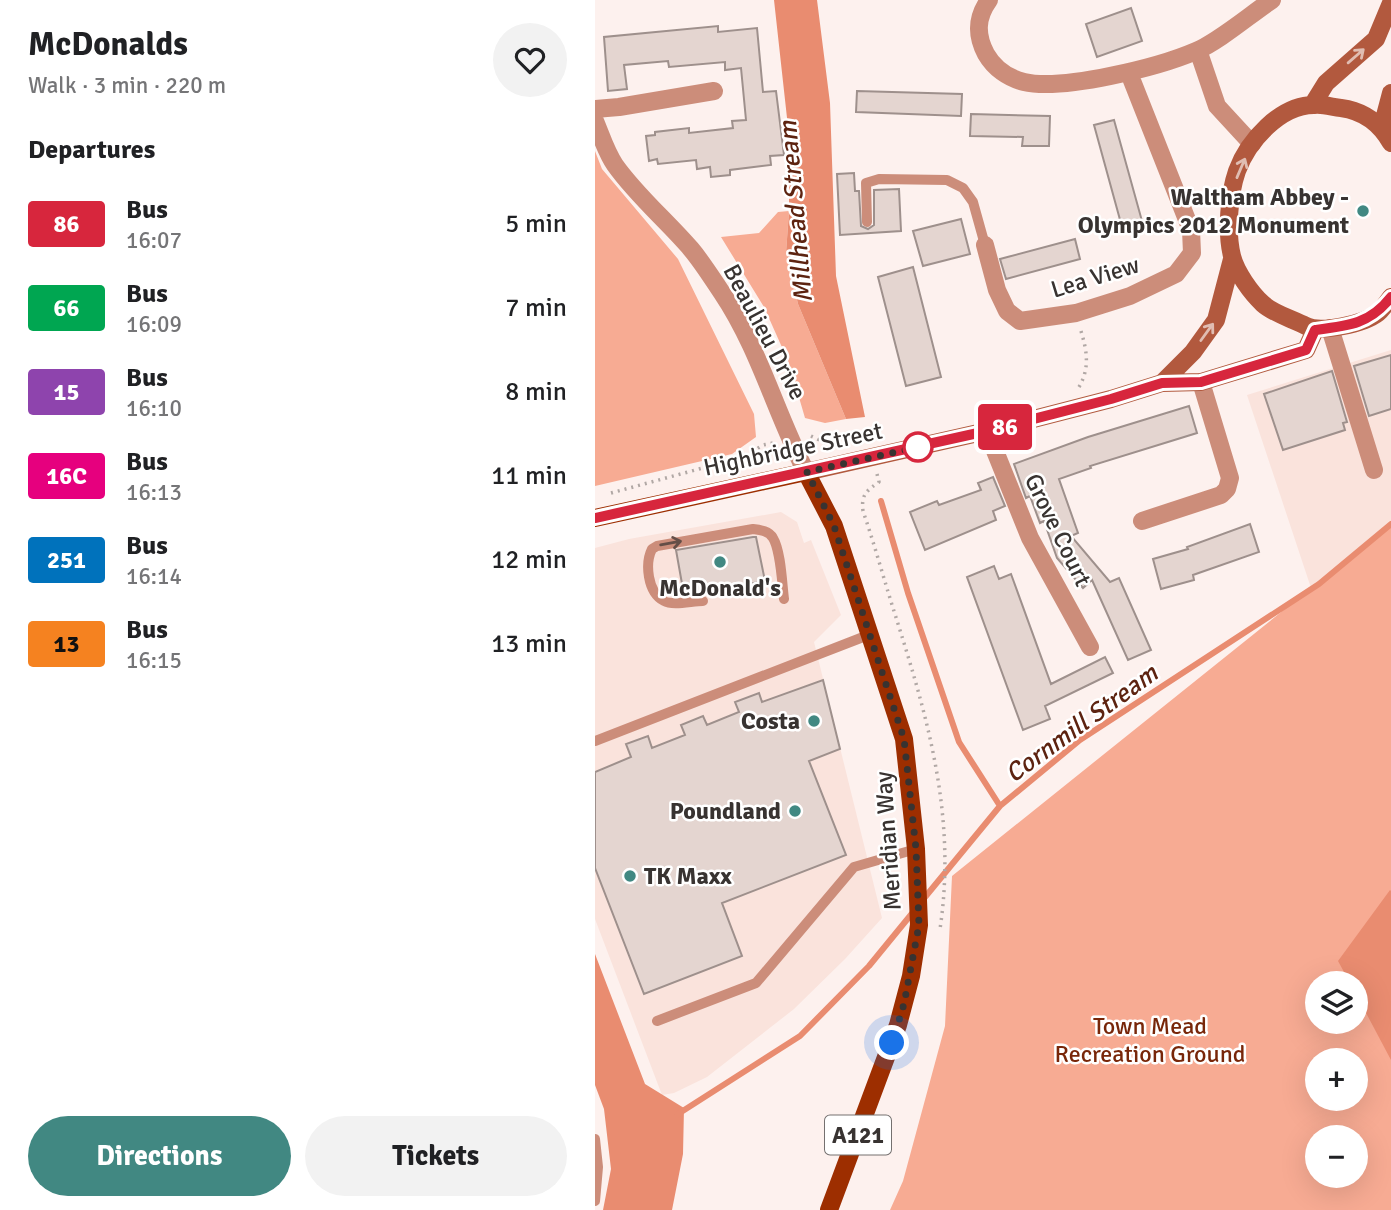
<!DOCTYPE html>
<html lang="en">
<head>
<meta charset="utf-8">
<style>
  :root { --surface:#fff; --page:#f2f2f2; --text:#202124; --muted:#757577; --accent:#418882 }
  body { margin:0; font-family:Signika,sans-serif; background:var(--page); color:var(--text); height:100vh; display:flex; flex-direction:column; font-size:26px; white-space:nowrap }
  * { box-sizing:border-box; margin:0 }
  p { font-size:23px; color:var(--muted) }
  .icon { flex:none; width:38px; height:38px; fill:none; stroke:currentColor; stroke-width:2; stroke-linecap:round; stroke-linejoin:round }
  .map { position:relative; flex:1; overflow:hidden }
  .drawer { display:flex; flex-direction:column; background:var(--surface); width:595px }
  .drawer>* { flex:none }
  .badge { padding:0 14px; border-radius:5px; font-size:24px; line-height:46px }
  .controls { position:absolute; left:710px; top:971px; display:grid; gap:14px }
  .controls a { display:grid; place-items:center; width:63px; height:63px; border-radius:50%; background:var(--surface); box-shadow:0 7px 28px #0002; font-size:35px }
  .you { position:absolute; width:35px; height:35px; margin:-18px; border:5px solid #fff; border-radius:50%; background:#1a73e8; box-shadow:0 0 0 10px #1a73e833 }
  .map>.badge { position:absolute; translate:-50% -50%; box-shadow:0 0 0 4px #fff }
  h2 { padding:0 28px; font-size:26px; line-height:63px }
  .round { display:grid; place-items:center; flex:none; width:74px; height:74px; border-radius:37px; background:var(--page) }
  .head { display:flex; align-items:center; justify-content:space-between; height:119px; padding:0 28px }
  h1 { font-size:33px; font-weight:700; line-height:52px }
  .button { display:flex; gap:14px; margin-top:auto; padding:14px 28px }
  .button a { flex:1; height:80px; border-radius:42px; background:var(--accent); color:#fff; font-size:28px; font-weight:700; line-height:80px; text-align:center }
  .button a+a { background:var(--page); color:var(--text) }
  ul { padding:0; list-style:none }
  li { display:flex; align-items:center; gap:21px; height:84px; padding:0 28px }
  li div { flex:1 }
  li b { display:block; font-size:26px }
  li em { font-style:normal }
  li .badge { min-width:77px; font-weight:700; text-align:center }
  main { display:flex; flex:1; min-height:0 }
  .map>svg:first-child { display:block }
  .built { fill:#fae3dc }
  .green { fill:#f7ab93; fill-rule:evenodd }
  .water { fill:#e98c70 }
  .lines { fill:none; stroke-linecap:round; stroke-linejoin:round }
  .stream { stroke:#e98c70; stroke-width:6 }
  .building { fill:#e4d5d0; stroke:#9e908c; stroke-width:2 }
  .path { stroke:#b1a8a5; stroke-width:3.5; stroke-dasharray:2 5; stroke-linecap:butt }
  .service { stroke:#cc8d7a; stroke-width:10 }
  .minor { stroke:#cc8d7a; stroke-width:18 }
  .secondary { stroke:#b2593e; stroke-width:18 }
  .primary { stroke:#9d2e00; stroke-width:18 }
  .oneway { stroke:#e0bdb2 }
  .oneway2 { stroke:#644e47 }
  .line-casing { stroke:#fff; stroke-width:16 }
  .line { stroke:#d7263d; stroke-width:10 }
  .walk { stroke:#383331; stroke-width:7; stroke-dasharray:0 12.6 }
  .poi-dot { fill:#418882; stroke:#fff; stroke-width:2.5 }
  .stop-dot { fill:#fff; stroke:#d7263d; stroke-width:3.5 }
  .labels { text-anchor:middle; stroke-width:5; stroke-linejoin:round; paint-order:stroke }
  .shield { fill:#fff; stroke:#74706f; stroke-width:2 }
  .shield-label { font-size:23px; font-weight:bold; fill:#383331 }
  .poi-label { font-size:24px; font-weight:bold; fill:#383331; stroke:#fff; text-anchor:end }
  .street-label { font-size:24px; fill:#383331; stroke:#fff }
  .park-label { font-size:24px; fill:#782609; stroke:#fff }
  .water-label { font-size:26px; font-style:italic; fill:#5d2310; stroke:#fff }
</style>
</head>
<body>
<main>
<section class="drawer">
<div class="head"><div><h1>McDonalds</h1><p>Walk · 3 min · 220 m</p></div><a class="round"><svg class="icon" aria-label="heart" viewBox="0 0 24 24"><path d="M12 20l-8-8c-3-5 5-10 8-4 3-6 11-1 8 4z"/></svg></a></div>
<h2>Departures</h2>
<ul>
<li><span class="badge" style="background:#d7263d;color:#fff">86</span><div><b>Bus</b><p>16:07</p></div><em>5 min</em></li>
<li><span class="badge" style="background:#00a651;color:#fff">66</span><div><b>Bus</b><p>16:09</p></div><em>7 min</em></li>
<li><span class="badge" style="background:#8e44ad;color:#fff">15</span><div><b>Bus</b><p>16:10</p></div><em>8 min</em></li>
<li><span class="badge" style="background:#e6007e;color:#fff">16C</span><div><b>Bus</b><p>16:13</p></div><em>11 min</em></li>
<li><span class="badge" style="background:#0072bc;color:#fff">251</span><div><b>Bus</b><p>16:14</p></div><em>12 min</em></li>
<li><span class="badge" style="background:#f58220;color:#111">13</span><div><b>Bus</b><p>16:15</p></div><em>13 min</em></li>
</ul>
<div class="button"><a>Directions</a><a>Tickets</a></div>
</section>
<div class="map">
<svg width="796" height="1210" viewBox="0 0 796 1210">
  <rect width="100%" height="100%" fill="#fdf1ee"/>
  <!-- built -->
  <path class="built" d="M796 350V520L716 588 652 395Z
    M186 512 202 522 209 543 216 540 246 615 219 642 287 918 250 959 199 1009 112 1077 79 1093 67 1095 0 919V548L34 539Z"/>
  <!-- green -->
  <path class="green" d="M0 151 7 169 83 259 159 414 161 437 137 454 0 486Z
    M194 211 191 253 203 304 251 419 230 423 210 418 194 363 169 307 126 237 164 233 183 212Z
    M796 524V1210H295L308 1181 350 1026 357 876ZM723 984H761V1022H723ZM723 1060H761V1099H723ZM723 1138H761V1176H723Z"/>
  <!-- water -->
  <path class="water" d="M179 0H222L235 103 241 276 270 417 251 419 203 304 191 253 194 211V136Z
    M795 890 796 891V1060L761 994V984L755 983 743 961Z
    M0 954 50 1084 89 1108 88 1154 77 1210H8L16 1169 9 1109 0 1085Z"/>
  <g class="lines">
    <!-- stream -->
    <path class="stream" d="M286 501 313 593 364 742 405 806
      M326 902 405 806 485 740 724 584 796 524
      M83 1114 205 1036 274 966 319 911"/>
  </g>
  <!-- building -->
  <path class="building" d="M536 8 547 41 502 57 491 24Z
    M123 26V32L162 28 168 92 181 91 189 155 175 156 176 165 135 170V175L116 177 115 167 102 169 101 160 63 164 62 159 54 161 51 136 60 135V132L94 128V133L138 128 137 121 151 120 146 68 130 70V62L74 67 73 61 29 65 32 89 13 91 9 37Z
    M262 91 367 94 366 116 261 112Z
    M376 114 455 116 454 146H427L428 137 375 136Z
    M519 120 547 221 527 227 499 125Z
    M259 173 260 191H264L266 226 273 229 279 225V190L304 189 306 231 245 235 242 174Z
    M366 219 375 254 328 266 318 231Z
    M480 239 485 259 411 279 405 259Z
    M318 267 346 377 311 386 283 277Z
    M796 355V409L774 416 759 366Z
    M737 371 752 422 748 423 750 430 688 450 669 394Z
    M594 406 602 433 495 466 496 468 464 479 483 533 476 536 515 582 524 578 556 650 533 660 497 580 488 588 462 558 449 521 445 523 435 496 431 498 419 464 493 437Z
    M398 477 410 506 398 511 401 520 330 550 315 512 342 501 344 505 386 490 383 483Z
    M655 524 664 552 598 575 599 580 566 589 558 559 593 549 592 547Z
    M158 537H161L170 581 89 595 81 550Z
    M399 566 404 579 416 574 456 684 510 657 518 673 450 706 455 719 428 730 372 577Z
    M228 680 245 749 214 761 251 855 127 903 147 956 49 994 0 868V772L36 757 31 744 53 736 57 748 90 735 86 725 108 716 112 725 144 712 140 702 164 693 167 702Z"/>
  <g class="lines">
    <!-- path -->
    <path class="path" d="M484 387C495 368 492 351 486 331
      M216 436 233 444 245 442
      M282 474 284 482C271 491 266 495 268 511 279 543 288 576 298 608 332 715 362 815 345 929
      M16 493 148 457 168 445 178 443"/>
    <!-- service -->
    <path class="service" d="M272 222 271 183 284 179 352 180 368 188 378 202 390 245
      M108 601C97 601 78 606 69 601 52 592 50 563 57 549L62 546 158 529C166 530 174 531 178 538 186 551 187 584 189 599
      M0 741 276 634
      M62 1021 161 983 259 867 321 849
      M0 1139 3 1167 0 1201"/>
    <!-- minor -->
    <path class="minor" d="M394 0C381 18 381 35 391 54 399 68 413 78 429 82 468 91 564 67 601 51 623 42 656 14 677 0
      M603 50 622 106 657 144
      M0 109 24 107 119 91
      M0 121C6 135 11 152 20 165 42 196 71 220 96 249 107 262 117 278 127 293 164 348 181 414 211 472
      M390 245 402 290 412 311 425 321 481 313 535 296 581 274 597 253 596 230 534 73
      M735 328 779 470
      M392 431 435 538 495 647
      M547 521 626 495 632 489 635 478 606 382"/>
    <!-- secondary -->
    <path class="secondary" d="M718 104 731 83 781 39 796 3
      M787 127 796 93
      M796 143C785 123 768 111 746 108 737 107 728 104 719 105 685 105 653 141 642 171 634 194 631 232 637 256 641 272 656 293 668 304 679 314 698 319 711 326 726 333 769 324 783 313 788 309 792 302 796 297
      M567 383 598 352 621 320 637 259
      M211 472 392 431 516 399 567 383 606 382 711 350 720 330"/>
    <!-- primary -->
    <path class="primary" d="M0 518 211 472 239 526 309 739 321 849 324 925 316 976 303 1025 234 1210"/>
  </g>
  <!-- one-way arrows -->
  <defs><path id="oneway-shaft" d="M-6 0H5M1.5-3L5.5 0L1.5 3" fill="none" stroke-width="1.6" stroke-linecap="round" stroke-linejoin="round" transform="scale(1.75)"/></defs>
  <g class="oneway">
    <use href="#oneway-shaft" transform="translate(761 56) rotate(-41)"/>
    <use href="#oneway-shaft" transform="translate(646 168) rotate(-67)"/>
    <use href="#oneway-shaft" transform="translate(612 332) rotate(-54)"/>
  </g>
  <use class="oneway2" href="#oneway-shaft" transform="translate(76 543) rotate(-10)"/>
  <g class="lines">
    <defs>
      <path id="line" d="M0 518 392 431 516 399 567 383 606 382 711 350 720 330C753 326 775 324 796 297"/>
    </defs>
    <!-- line casing -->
    <use href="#line" class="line-casing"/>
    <!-- line -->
    <use href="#line" class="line"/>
    <!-- walk -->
    <path class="walk" d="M297 1043 309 1004 324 925 321 849 309 739 239 526 212 472 323 447"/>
  </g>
  <!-- markers -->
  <g class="poi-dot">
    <circle cx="768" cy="211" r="7"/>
    <circle cx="125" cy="562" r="7"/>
    <circle cx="219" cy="721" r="7"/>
    <circle cx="200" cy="811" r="7"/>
    <circle cx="35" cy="876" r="7"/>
  </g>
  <circle class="stop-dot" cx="323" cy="447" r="14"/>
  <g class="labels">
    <!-- shield labels -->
    <rect class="shield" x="230" y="1115.5" width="66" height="39" rx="5"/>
    <g class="shield-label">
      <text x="263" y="1143">A121</text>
    </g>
    <!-- poi labels -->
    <g class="poi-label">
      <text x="754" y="205">Waltham Abbey -<tspan x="754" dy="28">Olympics 2012 Monument</tspan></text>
      <text x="125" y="596" text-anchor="middle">McDonald's</text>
      <text x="205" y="729">Costa</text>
      <text x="186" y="819">Poundland</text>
      <text x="49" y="884" text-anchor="start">TK Maxx</text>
    </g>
    <!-- street labels -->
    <g class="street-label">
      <text transform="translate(500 277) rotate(-17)" y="8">Lea View</text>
      <text transform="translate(170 332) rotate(62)" y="8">Beaulieu Drive</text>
      <text transform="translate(198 449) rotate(-12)" y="8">Highbridge Street</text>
      <text transform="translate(463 530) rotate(64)" y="8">Grove Court</text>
      <text transform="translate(293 841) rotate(-94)" y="8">Meridian Way</text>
    </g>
    <!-- park labels -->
    <g class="park-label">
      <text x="555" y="1034">Town Mead<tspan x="555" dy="28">Recreation Ground</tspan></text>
    </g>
    <!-- water labels -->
    <g class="water-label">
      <text transform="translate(200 212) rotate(-95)" y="9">Millhead Stream</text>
      <text transform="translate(486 723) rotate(-36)" y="9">Cornmill Stream</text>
    </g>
  </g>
</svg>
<div class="controls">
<a><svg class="icon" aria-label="layers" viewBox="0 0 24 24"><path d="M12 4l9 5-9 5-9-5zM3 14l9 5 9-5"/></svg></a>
<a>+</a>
<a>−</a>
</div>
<div class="you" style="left:297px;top:1043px"></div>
<b class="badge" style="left:410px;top:427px;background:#d7263d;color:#fff">86</b>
</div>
</main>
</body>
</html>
